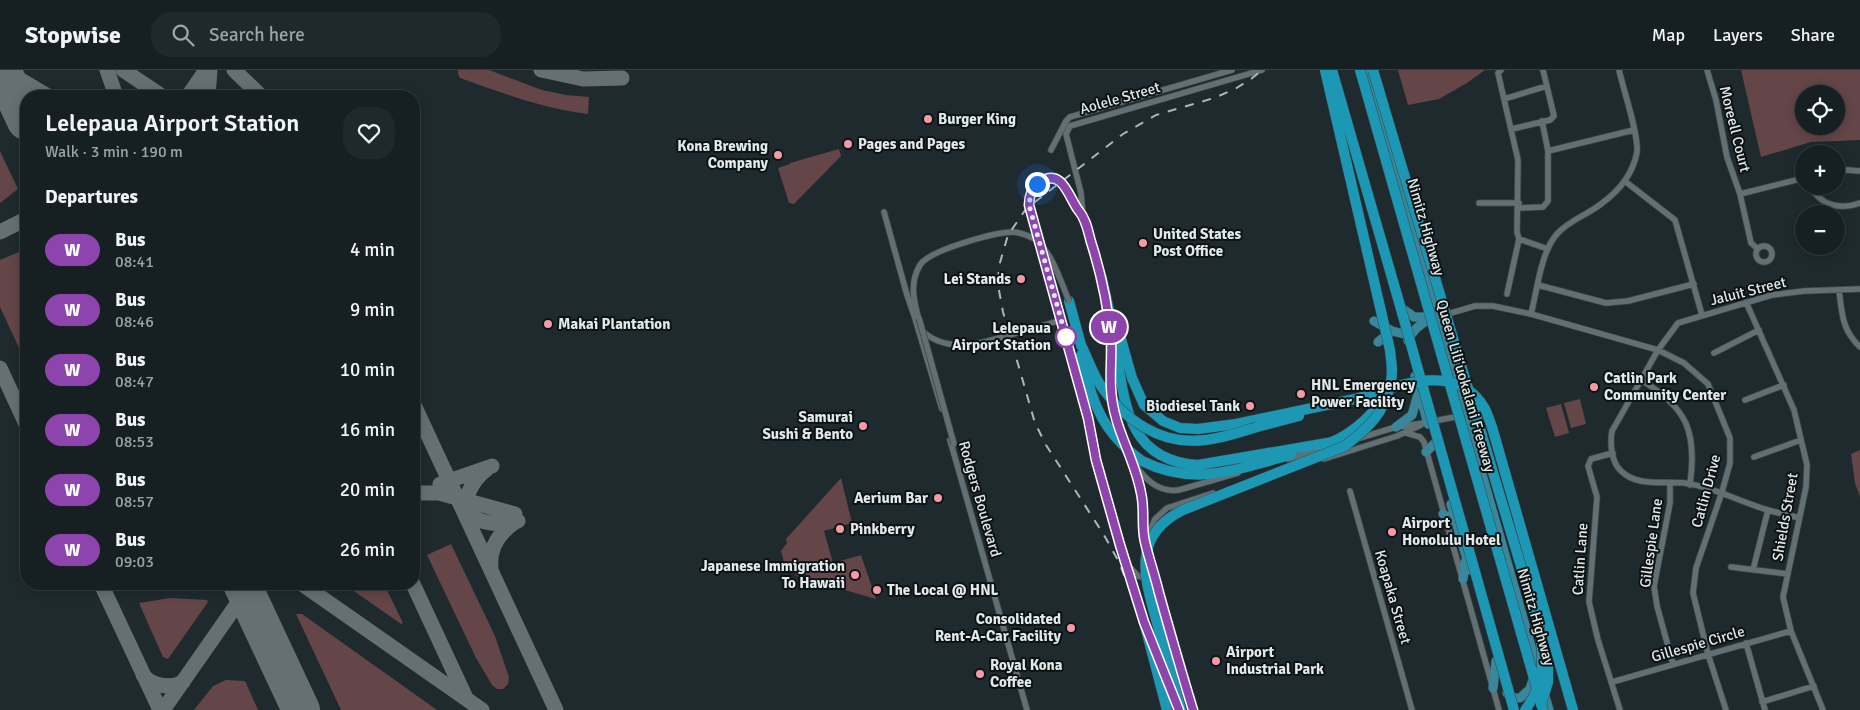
<!DOCTYPE html>
<html lang="en">
<head>
<meta charset="utf-8">
<style>
  :root { --surface:#162022; --page:#1f282a; --text:#f1f3f6; --muted:#9ea3a5; --line:#353e40 }
  body { margin:0; font-family:Signika,sans-serif; background:var(--page); color:var(--text); height:100vh; display:flex; flex-direction:column; font-size:19px; white-space:nowrap }
  * { box-sizing:border-box; margin:0 }
  p { font-size:16px; color:var(--muted) }
  .icon { flex:none; width:28px; height:28px; fill:none; stroke:currentColor; stroke-width:2; stroke-linecap:round; stroke-linejoin:round }
  .map { position:relative; flex:1; overflow:hidden }
  .sheet { position:absolute; left:20px; top:20px; width:400px; height:500px; display:flex; flex-direction:column; background:var(--surface); border-radius:20px; box-shadow:0 2px 12px #0003,0 0 0 1px var(--line) }
  .sheet>* { flex:none }
  .badge { padding:0 10px; border-radius:16px; font-size:18px; line-height:32px }
  .buttons { position:absolute; left:1795px; top:15px; display:grid; gap:10px }
  .buttons a { display:grid; place-items:center; width:50px; height:50px; border-radius:50%; background:var(--surface); box-shadow:0 2px 12px #0003,0 0 0 1px var(--line); font-size:25px }
  .you { position:absolute; width:25px; height:25px; margin:-12px; border:4px solid #fff; border-radius:50%; background:#1a73e8; box-shadow:0 0 0 8px #1a73e833 }
  .map>.badge { position:absolute; translate:-50% -50%; box-shadow:0 0 0 2px #fff }
  h2 { padding:0 25px; font-size:19px; line-height:45px }
  .round { display:grid; place-items:center; flex:none; width:52px; height:52px; border-radius:20px; background:var(--page) }
  .headline { display:flex; align-items:center; justify-content:space-between; height:85px; padding:0 25px }
  h1 { font-size:24px; font-weight:600; line-height:38px }
  ul { padding:0; list-style:none }
  li { display:flex; align-items:center; gap:15px; height:60px; padding:0 25px }
  li div { flex:1 }
  li b { display:block; font-size:19px }
  li em { font-style:normal }
  li .badge { min-width:55px; font-weight:700; text-align:center }
  header { display:flex; align-items:center; gap:30px; box-sizing:border-box; height:70px; padding:0 25px; background:var(--surface); border-bottom:1px solid var(--line) }
  header strong { font-size:24px }
  nav { display:flex; gap:28px; margin-inline-start:auto; font-size:18px }
  .search { width:350px; height:45px; background:var(--page); display:flex; align-items:center; gap:12px; box-sizing:border-box; padding:0 18px; border-radius:20px; color:var(--muted); font-size:19px }
  .map>svg:first-child { display:block }
  .green { fill:#644548; fill-rule:evenodd }
  .lines { fill:none; stroke-linecap:round; stroke-linejoin:round }
  .taxiway { stroke:#667073; stroke-width:15 }
  .runway { stroke:#667073; stroke-width:38 }
  .street-casing { stroke:#3c4649; stroke-width:7 }
  .primary-casing { stroke:#3c4649; stroke-width:10 }
  .highway-casing { stroke:#3c4649; stroke-width:11 }
  .street { stroke:#626f73; stroke-width:5.5 }
  .primary { stroke:#38879a; stroke-width:9 }
  .highway { stroke:#1c97b4; stroke-width:10 }
  .rail { stroke:#adb6b8; stroke-width:2; stroke-dasharray:9 9; stroke-linecap:butt }
  .street-bridge-casing { stroke:#3c4649; stroke-width:7; stroke-linecap:butt }
  .highway-bridge-casing { stroke:#3c4649; stroke-width:11; stroke-linecap:butt }
  .street-bridge { stroke:#626f73; stroke-width:5.5 }
  .highway-bridge { stroke:#1c97b4; stroke-width:10 }
  .line-casing { stroke:#fff; stroke-width:11 }
  .line { stroke:#8e44ad; stroke-width:8 }
  .walk { stroke:#e1e9eb; stroke-width:5; stroke-dasharray:0 9 }
  .poi-dot { fill:#f49aa5; stroke:#0d1213; stroke-width:2 }
  .stop-dot { fill:#fff; stroke:#8e44ad; stroke-width:2.5 }
  .labels { text-anchor:middle; stroke-width:4; stroke-linejoin:round; paint-order:stroke }
  .street-label { font-size:15px; fill:#e1e9eb; stroke:#0d1213 }
  .poi-label { font-size:15px; font-weight:bold; fill:#e1e9eb; stroke:#0d1213; text-anchor:start }
  .stop-label { font-size:15px; font-weight:bold; fill:#e1e9eb; stroke:#0d1213; text-anchor:end }
</style>
</head>
<body>
<header>
<strong>Stopwise</strong>
<div class="search"><svg class="icon" aria-label="search" viewBox="0 0 24 24"><circle cx="10" cy="10" r="6"/><path d="M15 15l6 6"/></svg>Search here</div>
<nav><a>Map</a><a>Layers</a><a>Share</a></nav>
</header>
<div class="map">
<svg width="1860" height="640" viewBox="0 0 1860 640">
  <rect width="100%" height="100%" fill="#1e2a2e"/>
  <!-- green -->
  <path class="green" d="M458 0H489L542 20 566 25 589 27 588 44C543 39 503 23 460 8L458 4Z
    M1398 0H1485L1467 13 1439 29 1408 35Z
    M1741 0H1860V70L1811 72 1761 87ZM1804 24H1836V56H1804Z
    M839 79 841 86 794 134 789 133 778 98 790 94V93Z
    M0 81 18 119 0 133Z
    M26 179V293L0 237V190Z
    M1580 329 1586 354 1571 358 1564 333Z
    M1561 334 1569 363 1555 367 1546 338Z
    M1860 380V427L1855 413 1851 384Z
    M841 408 852 453 824 461 833 493 861 485 876 529 796 506 795 502 786 499 781 481 787 473 786 469Z
    M451 474 495 566 509 607 508 614 503 619H497L492 615 476 588 427 485Z
    M344 514H384L403 553 401 554Z
    M170 528 207 530 208 532 168 589 163 587 139 533Z
    M296 544H302L437 640H341Z
    M226 610 245 611 258 640H194L213 616Z"/>
  <g class="lines">
    <!-- taxiway -->
    <path class="taxiway" d="M4 0 48 26
      M107 0 116 26
      M123 0 162 26
      M234 0 261 26
      M541 0 583 9 622 8
      M188 26 206 0
      M208 26 210 0
      M0 162 26 149
      M0 298 26 354
      M414 335 556 640
      M440 414 492 396
      M418 423H439L515 444
      M465 439C466 423 474 409 487 399
      M464 440C479 455 498 456 518 451
      M491 498C489 478 499 463 515 452
      M101 514 160 640
      M302 514 482 640
      M413 514 466 628
      M143 605C152 616 170 619 183 612
      M163 640 251 514"/>
    <!-- runway -->
    <path class="runway" d="M2 0 26 51
      M242 514 301 640"/>
    <defs>
      <path id="street" d="M1501 0 1498 3 1518 90 1517 162 1519 169 1548 179
        M1707 0 1716 30 1727 87 1740 124 1751 173 1758 179
        M1504 29 1547 16
        M1512 59 1550 50 1554 46 1543 0
        M1051 80 1066 51 1070 47 1232 0
        M1548 81 1634 60
        M1836 102 1847 100 1860 101
        M1626 112 1675 150 1702 245
        M1810 116C1821 136 1840 140 1860 133
        M1740 124 1804 108
        M1479 133H1519
        M1518 138 1543 137 1548 131V81L1542 51
        M884 142 907 225 914 245 942 339
        M1083 146C1081 143 1078 140 1076 137 1071 129 1070 119 1062 113 1047 101 1030 116 1029 132 1029 136 1030 140 1031 144L1088 347 1096 390 1145 554
        M1756 184a8 8 0 1 1 16 0a8 8 0 1 1-16 0Z
        M1103 210 1083 146 1081 123 1066 64 1070 56 1262 0
        M1538 215 1606 233 1628 231 1694 214
        M1839 220C1842 244 1842 260 1860 277
        M1507 224 1519 169
        M1746 232 1794 340 1807 395 1806 417 1783 527 1791 561 1823 640
        M1531 244C1537 221 1541 181 1557 164 1568 151 1587 145 1601 134 1619 121 1633 104 1637 82 1639 66 1623 18 1619 0
        M1444 245 1475 236H1493L1531 244 1658 280 1684 293 1708 314 1730 368V393L1722 422 1696 498 1693 523 1708 584 1726 640
        M918 246C913 228 910 212 920 195 929 180 996 162 1013 162 1021 162 1028 166 1035 169
        M921 260C948 285 982 273 1013 264 1029 260 1045 255 1061 250
        M1111 271C1111 305 1109 339 1123 370
        M1714 283 1759 260
        M1641 310C1688 338 1697 362 1690 415
        M1745 330 1784 315
        M1406 363 1420 367 1424 372 1499 640
        M1360 368 1396 357 1424 353 1460 346
        M950 370 1027 640
        M1127 381 1142 424 1145 473 1193 640
        M1613 383 1591 389 1588 396 1597 427 1589 532 1598 570 1620 640
        M1754 387 1801 370
        M1288 389 1329 377
        M1324 389 1397 366 1421 355
        M1135 395C1146 410 1159 423 1179 420L1238 403
        M1670 413V433L1654 516 1657 536 1673 594
        M1350 421 1412 640
        M1799 448C1789 445 1778 443 1768 440 1740 432 1714 417 1684 413 1664 411 1637 417 1621 401 1611 392 1610 373 1612 361L1658 280 1678 253 1772 225 1804 221 1860 219
        M1146 471 1155 449 1167 438 1213 423
        M1127 494 1138 506 1147 508
        M1731 497 1788 504
        M1753 500 1768 440
        M1746 573 1765 640
        M1157 586 1171 622
        M1612 612 1791 561
        M1762 632 1814 616"/>
      <path id="primary" d="M1365 0 1437 246 1540 608
        M1400 237 1414 247H1436
        M1374 251 1392 261 1404 264
        M1408 271C1412 260 1420 254 1430 249
        M1378 272 1392 261
        M1415 306 1428 354
        M1396 357 1412 345 1418 324
        M1426 382 1434 374
        M1451 434 1470 500
        M1443 444 1456 452
        M1463 509 1465 492
        M1493 618 1496 591
        M1507 623 1512 628H1520L1530 619 1534 606
        M1544 623 1549 640"/>
      <path id="highway" d="M1102 209C1108 234 1113 259 1117 285 1125 339 1131 391 1198 395L1333 372
        M1069 231 1081 275
        M1119 262 1132 308 1144 335 1163 351 1180 358 1198 359 1236 354 1355 329
        M1257 357 1299 346
        M1492 357 1573 640
        M1327 374C1352 365 1381 340 1390 314 1394 304 1391 291 1390 280
        M1142 391C1196 418 1238 398 1291 385
        M1509 456 1539 557
        M1144 552 1167 640
        M1159 560 1181 640"/>
    </defs>
    <!-- street casing -->
    <use href="#street" class="street-casing"/>
    <!-- primary casing -->
    <use href="#primary" class="primary-casing"/>
    <!-- highway casing -->
    <use href="#highway" class="highway-casing"/>
    <!-- street -->
    <use href="#street" class="street"/>
    <!-- primary -->
    <use href="#primary" class="primary"/>
    <!-- highway -->
    <use href="#highway" class="highway"/>
    <!-- rail -->
    <path class="rail" d="M1176 640 1119 492 1104 465 1046 375 1035 353 1003 242 998 215 999 196 1008 165 1026 139 1123 64 1156 45 1214 28 1235 19 1251 9 1262 0"/>
    <defs>
      <path id="street-bridge" d="M1035 169C1053 184 1060 210 1069 231
        M919 248 954 374"/>
      <path id="highway-bridge" d="M1325 0 1390 280
        M1332 0 1399 232 1514 640
        M1360 0 1543 640
        M1373 0 1509 456
        M1081 275C1087 287 1092 301 1099 313 1123 349 1160 376 1205 370 1223 368 1240 362 1257 357
        M1081 285C1082 294 1085 303 1088 312 1098 348 1112 369 1142 391
        M1355 329C1396 317 1457 289 1485 339 1488 345 1490 352 1492 357
        M1159 560C1146 513 1128 467 1183 440L1345 376C1368 358 1384 344 1390 315
        M1541 635 1548 612V593
        M1525 640C1545 615 1544 586 1539 557"/>
    </defs>
    <!-- street-bridge casing -->
    <use href="#street-bridge" class="street-bridge-casing"/>
    <!-- highway-bridge casing -->
    <use href="#highway-bridge" class="highway-bridge-casing"/>
    <!-- street-bridge -->
    <use href="#street-bridge" class="street-bridge"/>
    <!-- highway-bridge -->
    <use href="#highway-bridge" class="highway-bridge"/>
  </g>
  <g class="lines">
    <defs>
      <path id="line" d="M1179 640 1144 552 1120 475 1096 390 1088 348 1029 135C1029 127 1032 116 1040 112 1063 97 1069 129 1079 141 1086 149 1088 161 1091 172 1101 203 1108 236 1111 269 1112 285 1110 301 1111 318 1113 359 1134 385 1141 423 1145 439 1141 456 1145 472 1149 489 1155 506 1159 523 1170 562 1181 601 1193 640"/>
    </defs>
    <!-- line casing -->
    <use href="#line" class="line-casing"/>
    <!-- line -->
    <use href="#line" class="line"/>
    <!-- walk -->
    <path class="walk" d="M1037 114 1031 123 1029 135 1066 267"/>
  </g>
  <!-- markers -->
  <g class="poi-dot">
    <circle cx="928" cy="49" r="5"/>
    <circle cx="848" cy="74" r="5"/>
    <circle cx="778" cy="85" r="5"/>
    <circle cx="1143" cy="173" r="5"/>
    <circle cx="1021" cy="209" r="5"/>
    <circle cx="548" cy="254" r="5"/>
    <circle cx="1594" cy="317" r="5"/>
    <circle cx="1301" cy="324" r="5"/>
    <circle cx="1250" cy="336" r="5"/>
    <circle cx="863" cy="356" r="5"/>
    <circle cx="938" cy="428" r="5"/>
    <circle cx="840" cy="459" r="5"/>
    <circle cx="1392" cy="462" r="5"/>
    <circle cx="855" cy="505" r="5"/>
    <circle cx="877" cy="520" r="5"/>
    <circle cx="1071" cy="558" r="5"/>
    <circle cx="1216" cy="591" r="5"/>
    <circle cx="980" cy="604" r="5"/>
  </g>
  <circle class="stop-dot" cx="1066" cy="267" r="10"/>
  <g class="labels">
    <!-- street labels -->
    <g class="street-label">
      <text transform="translate(1120 28) rotate(-16)" y="5">Aolele Street</text>
      <text transform="translate(1735 59) rotate(76)" y="5">Moreell Court</text>
      <text transform="translate(1426 157) rotate(74)" y="5">Nimitz Highway</text>
      <text transform="translate(1748 221) rotate(-14)" y="5">Jaluit Street</text>
      <text transform="translate(1466 316) rotate(74)" y="5">Queen Liliʻuokalani Freeway</text>
      <text transform="translate(1706 421) rotate(-75)" y="5">Catlin Drive</text>
      <text transform="translate(980 429) rotate(74)" y="5">Rodgers Boulevard</text>
      <text transform="translate(1785 447) rotate(-80)" y="5">Shields Street</text>
      <text transform="translate(1651 473) rotate(-82)" y="5">Gillespie Lane</text>
      <text transform="translate(1580 489) rotate(-86)" y="5">Catlin Lane</text>
      <text transform="translate(1393 527) rotate(74)" y="5">Koapaka Street</text>
      <text transform="translate(1536 547) rotate(74)" y="5">Nimitz Highway</text>
      <text transform="translate(1698 574) rotate(-16)" y="5">Gillespie Circle</text>
    </g>
    <!-- poi labels -->
    <g class="poi-label">
      <text x="938" y="54">Burger King</text>
      <text x="858" y="79">Pages and Pages</text>
      <text x="768" y="81" text-anchor="end">Kona Brewing<tspan x="768" dy="17">Company</tspan></text>
      <text x="1153" y="169">United States<tspan x="1153" dy="17">Post Office</tspan></text>
      <text x="1011" y="214" text-anchor="end">Lei Stands</text>
      <text x="558" y="259">Makai Plantation</text>
      <text x="1604" y="313">Catlin Park<tspan x="1604" dy="17">Community Center</tspan></text>
      <text x="1311" y="320">HNL Emergency<tspan x="1311" dy="17">Power Facility</tspan></text>
      <text x="1240" y="341" text-anchor="end">Biodiesel Tank</text>
      <text x="853" y="352" text-anchor="end">Samurai<tspan x="853" dy="17">Sushi &amp; Bento</tspan></text>
      <text x="928" y="433" text-anchor="end">Aerium Bar</text>
      <text x="1402" y="458">Airport<tspan x="1402" dy="17">Honolulu Hotel</tspan></text>
      <text x="850" y="464">Pinkberry</text>
      <text x="845" y="501" text-anchor="end">Japanese Immigration<tspan x="845" dy="17">To Hawaii</tspan></text>
      <text x="887" y="525">The Local @ HNL</text>
      <text x="1061" y="554" text-anchor="end">Consolidated<tspan x="1061" dy="17">Rent-A-Car Facility</tspan></text>
      <text x="1226" y="587">Airport<tspan x="1226" dy="17">Industrial Park</tspan></text>
      <text x="990" y="600">Royal Kona<tspan x="990" dy="17">Coffee</tspan></text>
    </g>
    <!-- stop labels -->
    <g class="stop-label">
      <text x="1051" y="263">Lelepaua<tspan x="1051" dy="17">Airport Station</tspan></text>
    </g>
  </g>
</svg>
<div class="buttons">
<a><svg class="icon" aria-label="locate" viewBox="0 0 24 24"><circle cx="12" cy="12" r="6"/><path d="M12 2v4M12 18v4M2 12h4M18 12h4"/></svg></a>
<a>+</a>
<a>−</a>
</div>
<div class="you" style="left:1037px;top:114px"></div>
<b class="badge" style="left:1109px;top:257px;background:#8e44ad;color:#fff">W</b>
<section class="sheet">
<div class="headline"><div><h1>Lelepaua Airport Station</h1><p>Walk · 3 min · 190 m</p></div><a class="round"><svg class="icon" aria-label="heart" viewBox="0 0 24 24"><path d="M12 20l-8-8c-3-5 5-10 8-4 3-6 11-1 8 4z"/></svg></a></div>
<h2>Departures</h2>
<ul>
<li><span class="badge" style="background:#8e44ad;color:#fff">W</span><div><b>Bus</b><p>08:41</p></div><em>4 min</em></li>
<li><span class="badge" style="background:#8e44ad;color:#fff">W</span><div><b>Bus</b><p>08:46</p></div><em>9 min</em></li>
<li><span class="badge" style="background:#8e44ad;color:#fff">W</span><div><b>Bus</b><p>08:47</p></div><em>10 min</em></li>
<li><span class="badge" style="background:#8e44ad;color:#fff">W</span><div><b>Bus</b><p>08:53</p></div><em>16 min</em></li>
<li><span class="badge" style="background:#8e44ad;color:#fff">W</span><div><b>Bus</b><p>08:57</p></div><em>20 min</em></li>
<li><span class="badge" style="background:#8e44ad;color:#fff">W</span><div><b>Bus</b><p>09:03</p></div><em>26 min</em></li>
</ul>
</section>
</div>
</body>
</html>
